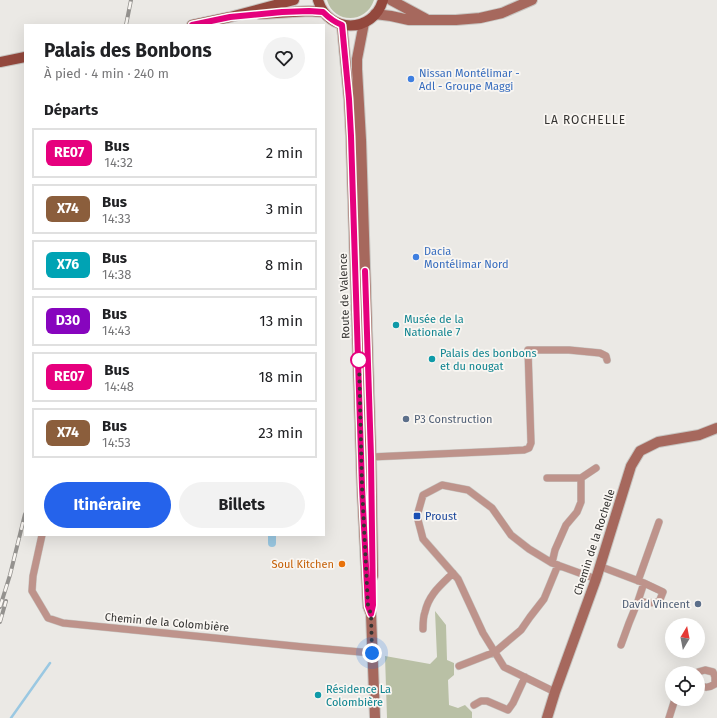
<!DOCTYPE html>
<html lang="fr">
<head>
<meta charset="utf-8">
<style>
  :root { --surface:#fff; --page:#f2f2f2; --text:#202124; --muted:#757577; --line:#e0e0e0; --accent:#2563eb }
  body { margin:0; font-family:"Fira Sans",sans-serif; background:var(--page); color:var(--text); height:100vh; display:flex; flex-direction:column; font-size:15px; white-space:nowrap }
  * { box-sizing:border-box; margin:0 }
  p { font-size:13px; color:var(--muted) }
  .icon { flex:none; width:22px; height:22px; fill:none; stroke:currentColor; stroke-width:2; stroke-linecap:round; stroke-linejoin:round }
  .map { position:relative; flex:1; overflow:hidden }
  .drawer { position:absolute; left:24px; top:24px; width:301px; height:512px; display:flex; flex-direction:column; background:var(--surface); border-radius:0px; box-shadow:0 4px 16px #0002 }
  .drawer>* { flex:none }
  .badge { padding:0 8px; border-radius:6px; font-size:14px; line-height:26px }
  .needle { width:26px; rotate:10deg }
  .fabs { position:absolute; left:665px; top:618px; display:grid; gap:8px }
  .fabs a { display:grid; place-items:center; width:40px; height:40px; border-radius:50%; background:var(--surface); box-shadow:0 4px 16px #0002; font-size:20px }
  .you { position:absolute; width:20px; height:20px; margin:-10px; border:3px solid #fff; border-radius:50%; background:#1a73e8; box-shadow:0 0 0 6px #1a73e833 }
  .map>.badge { position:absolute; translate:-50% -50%; box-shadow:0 0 0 2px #fff }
  h2 { padding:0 20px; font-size:15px; line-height:36px }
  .round { display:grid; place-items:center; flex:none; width:42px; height:42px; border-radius:21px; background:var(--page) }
  .headline { display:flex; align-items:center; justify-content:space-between; height:68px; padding:0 20px }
  h1 { font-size:19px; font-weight:700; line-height:30px }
  .cta { display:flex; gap:8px; margin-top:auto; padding:8px 20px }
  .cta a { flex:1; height:46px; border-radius:24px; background:var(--accent); color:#fff; font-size:16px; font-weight:700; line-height:46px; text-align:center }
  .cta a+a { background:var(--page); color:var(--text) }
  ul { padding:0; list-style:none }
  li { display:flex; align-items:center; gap:12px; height:50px; margin:0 8px 6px; padding:0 12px; border:2px solid var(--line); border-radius:0px }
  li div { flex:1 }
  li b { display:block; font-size:15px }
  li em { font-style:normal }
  li .badge { min-width:44px; font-weight:700; text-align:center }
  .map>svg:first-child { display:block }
  .green { fill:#b9c0a5 }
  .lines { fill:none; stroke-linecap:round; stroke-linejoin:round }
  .stream { stroke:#9ac8e2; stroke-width:2.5 }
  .canal { stroke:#9ac8e2; stroke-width:8 }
  .street-casing { stroke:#c7c5c1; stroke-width:8 }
  .secondary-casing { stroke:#c7c5c1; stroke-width:12 }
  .primary-casing { stroke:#c7c5c1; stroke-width:12 }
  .street { stroke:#be938b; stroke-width:7 }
  .secondary { stroke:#a6685d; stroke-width:10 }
  .primary { stroke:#93483d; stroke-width:10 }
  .rail-casing { stroke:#94928f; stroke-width:4 }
  .rail { stroke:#f9f6f2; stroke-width:2.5; stroke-dasharray:8; stroke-linecap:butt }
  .line-casing { stroke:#fff; stroke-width:9 }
  .line { stroke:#e6007e; stroke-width:6 }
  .walk { stroke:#353432; stroke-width:4; stroke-dasharray:0 7.2 }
  .shop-dot { fill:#3f7fe0; stroke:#f9f6f2; stroke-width:1.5 }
  .culture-dot { fill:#0f9aa8; stroke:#f9f6f2; stroke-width:1.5 }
  .stop-dot { fill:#fff; stroke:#e6007e; stroke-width:2 }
  .service-dot { fill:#5c6f8a; stroke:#f9f6f2; stroke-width:1.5 }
  .transit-dot { fill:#1a4fb4; stroke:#f9f6f2; stroke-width:1.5 }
  .food-dot { fill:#e8710a; stroke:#f9f6f2; stroke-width:1.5 }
  .labels { text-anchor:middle; stroke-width:3.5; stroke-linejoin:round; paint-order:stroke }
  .shop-label { font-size:11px; fill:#366cbe; stroke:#f9f6f2; text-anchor:start }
  .street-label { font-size:11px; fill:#353432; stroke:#f9f6f2 }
  .culture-label { font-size:11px; fill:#0d838f; stroke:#f9f6f2; text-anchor:start }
  .service-label { font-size:11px; fill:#4e5e75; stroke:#f9f6f2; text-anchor:start }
  .transit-label { font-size:11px; fill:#164399; stroke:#f9f6f2; text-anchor:start }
  .food-label { font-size:11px; fill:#c56008; stroke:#f9f6f2; text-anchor:end }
  .neighbourhood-label { font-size:12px; letter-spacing:1px; fill:#353432; stroke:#f9f6f2 }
</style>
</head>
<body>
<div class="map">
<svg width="717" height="718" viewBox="0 0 717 718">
  <rect width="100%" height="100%" fill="#ebe9e5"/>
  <!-- green -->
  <path class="green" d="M327 0H374C366 24 334 24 327 0Z
    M435 611 446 625 447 660 454 663V675L448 680 449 705 458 708 465 705 472 712V718H387L385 656 430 664 437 657Z"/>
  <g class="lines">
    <!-- stream -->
    <path class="stream" d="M11 718 50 663"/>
    <!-- canal -->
    <path class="canal" d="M272 543V535"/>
    <defs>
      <path id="street" d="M371 457 524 450 529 448 531 443 528 350H569L600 353 606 356 607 360
        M547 478H581V502L577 512 566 525 555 550 552 563
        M581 478 596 468
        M42 535 33 576 32 591 48 618 63 623 215 638 304 647 372 653
        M599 566 644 583 663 592 659 602 648 603 638 601 629 623 621 645
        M638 581 659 522
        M638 601 644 583
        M423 629C423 623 423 617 425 612 429 594 441 585 453 573
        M459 666 495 652 521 630 530 617 544 599 558 565
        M697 673 698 672 705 670 713 672 715 677V684C709 688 705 688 698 685
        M555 692 504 667 483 633 458 579 423 539 417 516 423 495 442 485 468 490 492 508 511 535 529 549 552 563 596 579
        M474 705 481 701H487L508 710 513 703 525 677
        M669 718 675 699"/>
      <path id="secondary" d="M391 0 426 19
        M375 14 391 16 409 20H456L480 18 502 13 532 0
        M364 23 357 59V69L361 140 371 457 373 576
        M342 25 349 99 351 136 362 487 368 606 371 614 375 718
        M547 718 555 692 596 579 631 466 640 451 658 442 699 435 717 428"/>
      <path id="primary" d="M318 0C328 34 373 34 383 0
        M260 14 309 11 323 12
        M192 25 230 17 294 0
        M0 62 25 57"/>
    </defs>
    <!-- street casing -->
    <use href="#street" class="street-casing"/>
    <!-- secondary casing -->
    <use href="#secondary" class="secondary-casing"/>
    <!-- primary casing -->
    <use href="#primary" class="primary-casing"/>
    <!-- street -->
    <use href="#street" class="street"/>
    <!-- secondary -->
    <use href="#secondary" class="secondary"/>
    <!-- primary -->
    <use href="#primary" class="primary"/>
    <defs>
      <path id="rail" d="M126 25 131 0
        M0 607 10 575 25 514
        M0 622 6 601"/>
    </defs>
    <!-- rail casing -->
    <use href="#rail" class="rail-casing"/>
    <!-- rail -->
    <use href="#rail" class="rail"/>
  </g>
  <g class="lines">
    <defs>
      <path id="line" d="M192 25 230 17 282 12 309 11 323 12C329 18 334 22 342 25L349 99 351 136 362 487 368 606 371 614 373 605 371 457 365 271"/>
    </defs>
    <!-- line casing -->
    <use href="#line" class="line-casing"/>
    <!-- line -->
    <use href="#line" class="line"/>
    <!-- walk -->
    <path class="walk" d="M359 360 362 487 368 606 371 614 372 653"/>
  </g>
  <!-- markers -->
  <g class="shop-dot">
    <circle cx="411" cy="79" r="4"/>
    <circle cx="416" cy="257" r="4"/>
  </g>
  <g class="culture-dot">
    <circle cx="396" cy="325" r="4"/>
    <circle cx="432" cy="359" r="4"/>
    <circle cx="318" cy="695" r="4"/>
  </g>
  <circle class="stop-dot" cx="359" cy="360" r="8"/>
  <g class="service-dot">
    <circle cx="406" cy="419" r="4"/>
    <circle cx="698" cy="604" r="4"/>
  </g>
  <rect class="transit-dot" x="413" y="512" width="8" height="8" rx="2"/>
  <circle class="food-dot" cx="342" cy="564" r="4"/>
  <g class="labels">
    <!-- shop labels -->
    <g class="shop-label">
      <text x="419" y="77">Nissan Montélimar -<tspan x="419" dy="13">Adl - Groupe Maggi</tspan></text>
      <text x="424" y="255">Dacia<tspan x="424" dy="13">Montélimar Nord</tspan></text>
    </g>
    <!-- street labels -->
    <g class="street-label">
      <text transform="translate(344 296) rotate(-92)" y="4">Route de Valence</text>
      <text transform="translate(594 542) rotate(-72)" y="4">Chemin de la Rochelle</text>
      <text transform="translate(167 622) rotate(5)" y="4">Chemin de la Colombière</text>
    </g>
    <!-- culture labels -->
    <g class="culture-label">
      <text x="404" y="323">Musée de la<tspan x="404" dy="13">Nationale 7</tspan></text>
      <text x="440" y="357">Palais des bonbons<tspan x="440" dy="13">et du nougat</tspan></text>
      <text x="326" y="693">Résidence La<tspan x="326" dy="13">Colombière</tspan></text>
    </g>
    <!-- service labels -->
    <g class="service-label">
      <text x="414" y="423">P3 Construction</text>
      <text x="690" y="608" text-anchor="end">David Vincent</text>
    </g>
    <!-- transit labels -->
    <g class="transit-label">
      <text x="425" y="520">Proust</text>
    </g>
    <!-- food labels -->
    <g class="food-label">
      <text x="334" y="568">Soul Kitchen</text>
    </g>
    <!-- neighbourhood labels -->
    <g class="neighbourhood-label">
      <text x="585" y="124">LA ROCHELLE</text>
    </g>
  </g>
</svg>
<div class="fabs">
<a><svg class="needle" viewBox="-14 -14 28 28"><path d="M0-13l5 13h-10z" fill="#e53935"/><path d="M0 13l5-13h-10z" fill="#757577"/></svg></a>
<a><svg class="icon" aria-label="locate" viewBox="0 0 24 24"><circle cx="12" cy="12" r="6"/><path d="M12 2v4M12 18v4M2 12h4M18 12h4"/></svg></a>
</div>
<div class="you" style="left:372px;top:653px"></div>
<section class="drawer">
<div class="headline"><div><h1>Palais des Bonbons</h1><p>À pied · 4 min · 240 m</p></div><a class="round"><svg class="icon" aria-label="heart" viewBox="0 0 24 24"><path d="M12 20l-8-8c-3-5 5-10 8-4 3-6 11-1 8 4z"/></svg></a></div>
<h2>Départs</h2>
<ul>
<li><span class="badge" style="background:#e6007e;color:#fff">RE07</span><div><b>Bus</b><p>14:32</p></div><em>2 min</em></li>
<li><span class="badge" style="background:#8b5e3c;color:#fff">X74</span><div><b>Bus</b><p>14:33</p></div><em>3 min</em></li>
<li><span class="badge" style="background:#00a3b4;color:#fff">X76</span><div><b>Bus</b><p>14:38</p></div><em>8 min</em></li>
<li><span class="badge" style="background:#8705be;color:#fff">D30</span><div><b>Bus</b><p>14:43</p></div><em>13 min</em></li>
<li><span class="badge" style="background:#e6007e;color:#fff">RE07</span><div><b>Bus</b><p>14:48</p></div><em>18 min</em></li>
<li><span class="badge" style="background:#8b5e3c;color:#fff">X74</span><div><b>Bus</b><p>14:53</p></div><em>23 min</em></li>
</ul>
<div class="cta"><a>Itinéraire</a><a>Billets</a></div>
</section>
</div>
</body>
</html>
